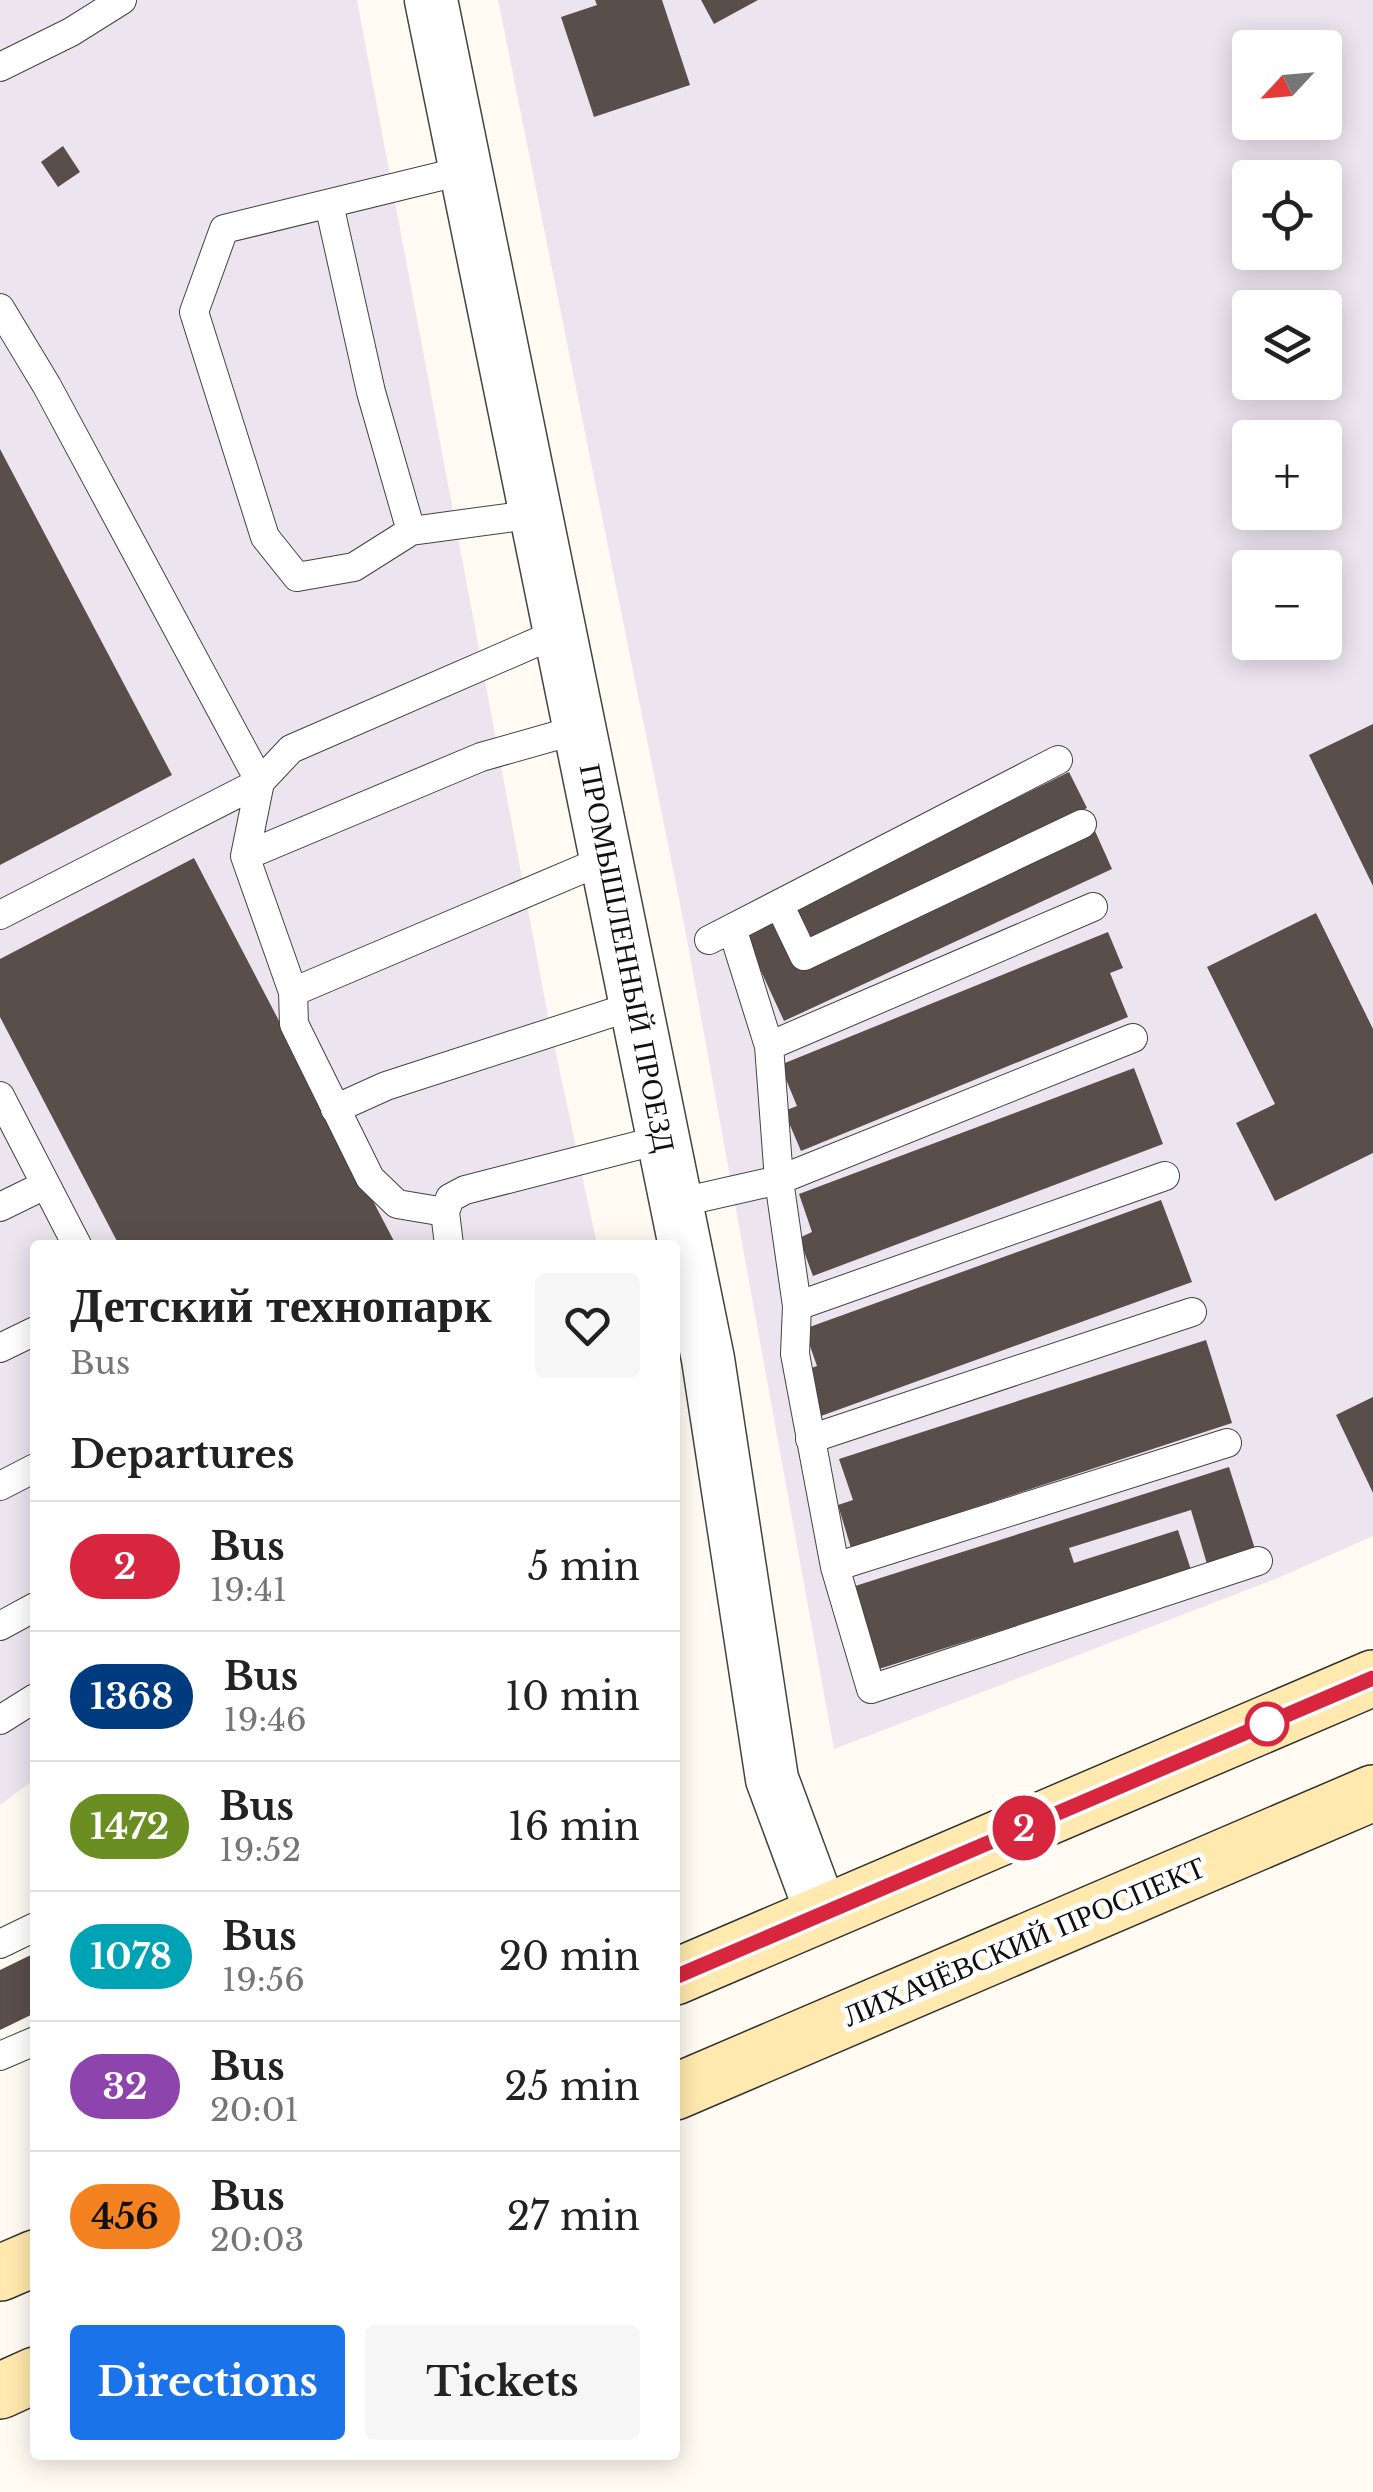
<!DOCTYPE html>
<html lang="en">
<head>
<meta charset="utf-8">
<style>
  :root { --surface:#fff; --page:#f6f6f6; --text:#222; --muted:#767676; --line:#e0e0e0; --accent:#1a73e8 }
  body { margin:0; font-family:"Libre Baskerville",serif; background:var(--page); color:var(--text); height:100vh; display:flex; flex-direction:column; font-size:38px; white-space:nowrap }
  * { box-sizing:border-box; margin:0 }
  p { font-size:32px; color:var(--muted) }
  .icon { flex:none; width:55px; height:55px; fill:none; stroke:currentColor; stroke-width:2; stroke-linecap:round; stroke-linejoin:round }
  .map { position:relative; flex:1; overflow:hidden }
  .side { position:absolute; left:30px; top:1240px; width:650px; height:1220px; display:flex; flex-direction:column; background:var(--surface); border-radius:10px; box-shadow:0 5px 25px #0003 }
  .side>* { flex:none }
  .badge { padding:0 20px; border-radius:32px; font-size:35px; line-height:65px }
  .needle { width:65px; rotate:244deg }
  .controls { position:absolute; left:1232px; top:30px; display:grid; gap:20px }
  .controls a { display:grid; place-items:center; width:110px; height:110px; border-radius:10px; background:var(--surface); box-shadow:0 5px 25px #0003; font-size:50px }
  .map>.badge { position:absolute; translate:-50% -50%; box-shadow:0 0 0 5px #fff }
  h2 { padding:0 40px; font-size:38px; line-height:90px }
  .round { display:grid; place-items:center; flex:none; width:105px; height:105px; border-radius:10px; background:var(--page) }
  .overview { display:flex; align-items:center; justify-content:space-between; height:170px; padding:0 40px }
  h1 { font-size:48px; font-weight:700; line-height:75px }
  .cta { display:flex; gap:20px; margin-top:auto; padding:20px 40px }
  .cta a { flex:1; height:115px; border-radius:10px; background:var(--accent); color:#fff; font-size:40px; font-weight:700; line-height:115px; text-align:center }
  .cta a+a { background:var(--page); color:var(--text) }
  ul { padding:0; list-style:none }
  li { display:flex; align-items:center; gap:30px; height:130px; padding:0 40px; border-top:2px solid var(--line) }
  li div { flex:1 }
  li b { display:block; font-size:38px }
  li em { font-style:normal }
  li .badge { min-width:110px; font-weight:700; text-align:center }
  .map>svg:first-child { display:block }
  .industrial { fill:#ece4ef; fill-rule:evenodd }
  .building { fill:#5a4e4b }
  .lines { fill:none; stroke-linecap:round; stroke-linejoin:round }
  .service-casing { stroke:#434343; stroke-width:30 }
  .minor-casing { stroke:#434343; stroke-width:55 }
  .secondary-casing { stroke:#323232; stroke-width:58 }
  .service { stroke:#fff; stroke-width:28 }
  .minor { stroke:#fff; stroke-width:52 }
  .secondary { stroke:#ffe9ae; stroke-width:55 }
  .line-casing { stroke:#fff; stroke-width:22 }
  .line { stroke:#d7263d; stroke-width:15 }
  .stop-dot { fill:#fff; stroke:#d7263d; stroke-width:5 }
  .labels { text-anchor:middle; stroke-width:10; stroke-linejoin:round; paint-order:stroke }
  .street-label { font-size:30px; fill:#101010; stroke:#fff }
</style>
</head>
<body>
<div class="map">
<svg width="1373" height="2492" viewBox="0 0 1373 2492">
  <rect width="100%" height="100%" fill="#fffbf3"/>
  <!-- industrial -->
  <path class="industrial" d="M0 0H357L548 1016 597 1245H35V1779L0 1805Z
    M498 0H1373V1536L1278 1578 834 1749 685 929ZM1250 48H1325V122H1250ZM1250 178H1325V252H1250ZM1250 308H1325V382H1250ZM1250 438H1325V512H1250ZM1250 568H1325V642H1250Z"/>
  <!-- building -->
  <path class="building" d="M595 0H662L690 85 594 117 561 17 597 5Z
    M701 0H758L714 24Z
    M63 146 80 172 58 187 41 162Z
    M0 449 172 775 0 865Z
    M1373 724V886L1309 755Z
    M1069 772 1087 808 809 945 790 910Z
    M1095 831 1112 869 784 1021 743 932 776 916 800 967Z
    M194 858 396 1245H119L0 1017V959Z
    M1316 913 1373 1029V1153L1275 1201 1236 1123 1275 1104 1207 967Z
    M1108 932 1123 968 1110 973 1128 1017 801 1151 784 1111 797 1106 780 1065Z
    M1134 1068 1163 1144 813 1276 799 1238 812 1232 799 1194Z
    M1161 1200 1192 1282 821 1416 806 1370 817 1366 804 1329Z
    M1206 1340 1232 1423 851 1548 838 1505 853 1500 839 1459Z
    M1373 1397V1493L1336 1415Z
    M1229 1467 1255 1549 1207 1564 1191 1510 1069 1548 1074 1563 1178 1530 1191 1570 879 1669 852 1587Z
    M35 1953V2013L0 2030V1970Z"/>
  <g class="lines">
    <defs>
      <path id="service" d="M0 67 71 32 122 0
        M466 170 224 229 194 312 265 537 297 577 354 567 411 531 536 514
        M329 204 371 392 411 531
        M0 308 47 386 260 782 245 856 293 992 606 859
        M245 856 481 757 580 729
        M779 904 804 956 1082 824
        M0 915 260 782 291 749 560 632
        M732 928 769 1046 779 1180 797 1306 795 1354 835 1567 871 1689 1258 1561
        M709 940 1058 760
        M293 992 294 1024 370 1178 397 1204 445 1212
        M769 1046 1093 907
        M0 1096 77 1245
        M335 1109 386 1086 636 1005
        M677 1203 779 1180 1133 1038
        M0 1207 45 1185
        M449 1245 445 1212 450 1198 465 1190 663 1139
        M797 1306 1165 1176
        M0 1348 35 1331
        M810 1439 1192 1312
        M0 1486 35 1468
        M835 1567 1227 1443
        M0 1626 35 1607
        M0 1720 35 1698
        M0 1944 35 1927
        M0 2056 35 2041"/>
      <path id="minor" d="M431 0 708 1359 772 1779 822 1914"/>
      <path id="secondary" d="M675 1977 1373 1678
        M675 2092 1373 1793
        M0 2273 35 2258
        M0 2391 35 2375"/>
    </defs>
    <!-- service casing -->
    <use href="#service" class="service-casing"/>
    <!-- minor casing -->
    <use href="#minor" class="minor-casing"/>
    <!-- secondary casing -->
    <use href="#secondary" class="secondary-casing"/>
    <!-- service -->
    <use href="#service" class="service"/>
    <!-- minor -->
    <use href="#minor" class="minor"/>
    <!-- secondary -->
    <use href="#secondary" class="secondary"/>
  </g>
  <g class="lines">
    <defs>
      <path id="line" d="M675 1977 1373 1678"/>
    </defs>
    <!-- line casing -->
    <use href="#line" class="line-casing"/>
    <!-- line -->
    <use href="#line" class="line"/>
  </g>
  <!-- markers -->
  <circle class="stop-dot" cx="1267" cy="1724" r="20"/>
  <g class="labels">
    <!-- street labels -->
    <g class="street-label">
      <text transform="translate(627 958) rotate(79)" y="10">ПРОМЫШЛЕННЫЙ ПРОЕЗД</text>
      <text transform="translate(1024 1942) rotate(-23)" y="10">ЛИХАЧЁВСКИЙ ПРОСПЕКТ</text>
    </g>
  </g>
</svg>
<div class="controls">
<a><svg class="needle" viewBox="-14 -14 28 28"><path d="M0-13l5 13h-10z" fill="#e53935"/><path d="M0 13l5-13h-10z" fill="#767676"/></svg></a>
<a><svg class="icon" aria-label="locate" viewBox="0 0 24 24"><circle cx="12" cy="12" r="6"/><path d="M12 2v4M12 18v4M2 12h4M18 12h4"/></svg></a>
<a><svg class="icon" aria-label="layers" viewBox="0 0 24 24"><path d="M12 4l9 5-9 5-9-5zM3 14l9 5 9-5"/></svg></a>
<a>+</a>
<a>−</a>
</div>
<b class="badge" style="left:1024px;top:1828px;background:#d7263d;color:#fff">2</b>
<section class="side">
<div class="overview"><div><h1>Детский технопарк</h1><p>Bus</p></div><a class="round"><svg class="icon" aria-label="heart" viewBox="0 0 24 24"><path d="M12 20l-8-8c-3-5 5-10 8-4 3-6 11-1 8 4z"/></svg></a></div>
<h2>Departures</h2>
<ul>
<li><span class="badge" style="background:#d7263d;color:#fff">2</span><div><b>Bus</b><p>19:41</p></div><em>5 min</em></li>
<li><span class="badge" style="background:#003b80;color:#fff">1368</span><div><b>Bus</b><p>19:46</p></div><em>10 min</em></li>
<li><span class="badge" style="background:#6b8e23;color:#fff">1472</span><div><b>Bus</b><p>19:52</p></div><em>16 min</em></li>
<li><span class="badge" style="background:#00a3b4;color:#fff">1078</span><div><b>Bus</b><p>19:56</p></div><em>20 min</em></li>
<li><span class="badge" style="background:#8e44ad;color:#fff">32</span><div><b>Bus</b><p>20:01</p></div><em>25 min</em></li>
<li><span class="badge" style="background:#f58220;color:#111">456</span><div><b>Bus</b><p>20:03</p></div><em>27 min</em></li>
</ul>
<div class="cta"><a>Directions</a><a>Tickets</a></div>
</section>
</div>
</body>
</html>
